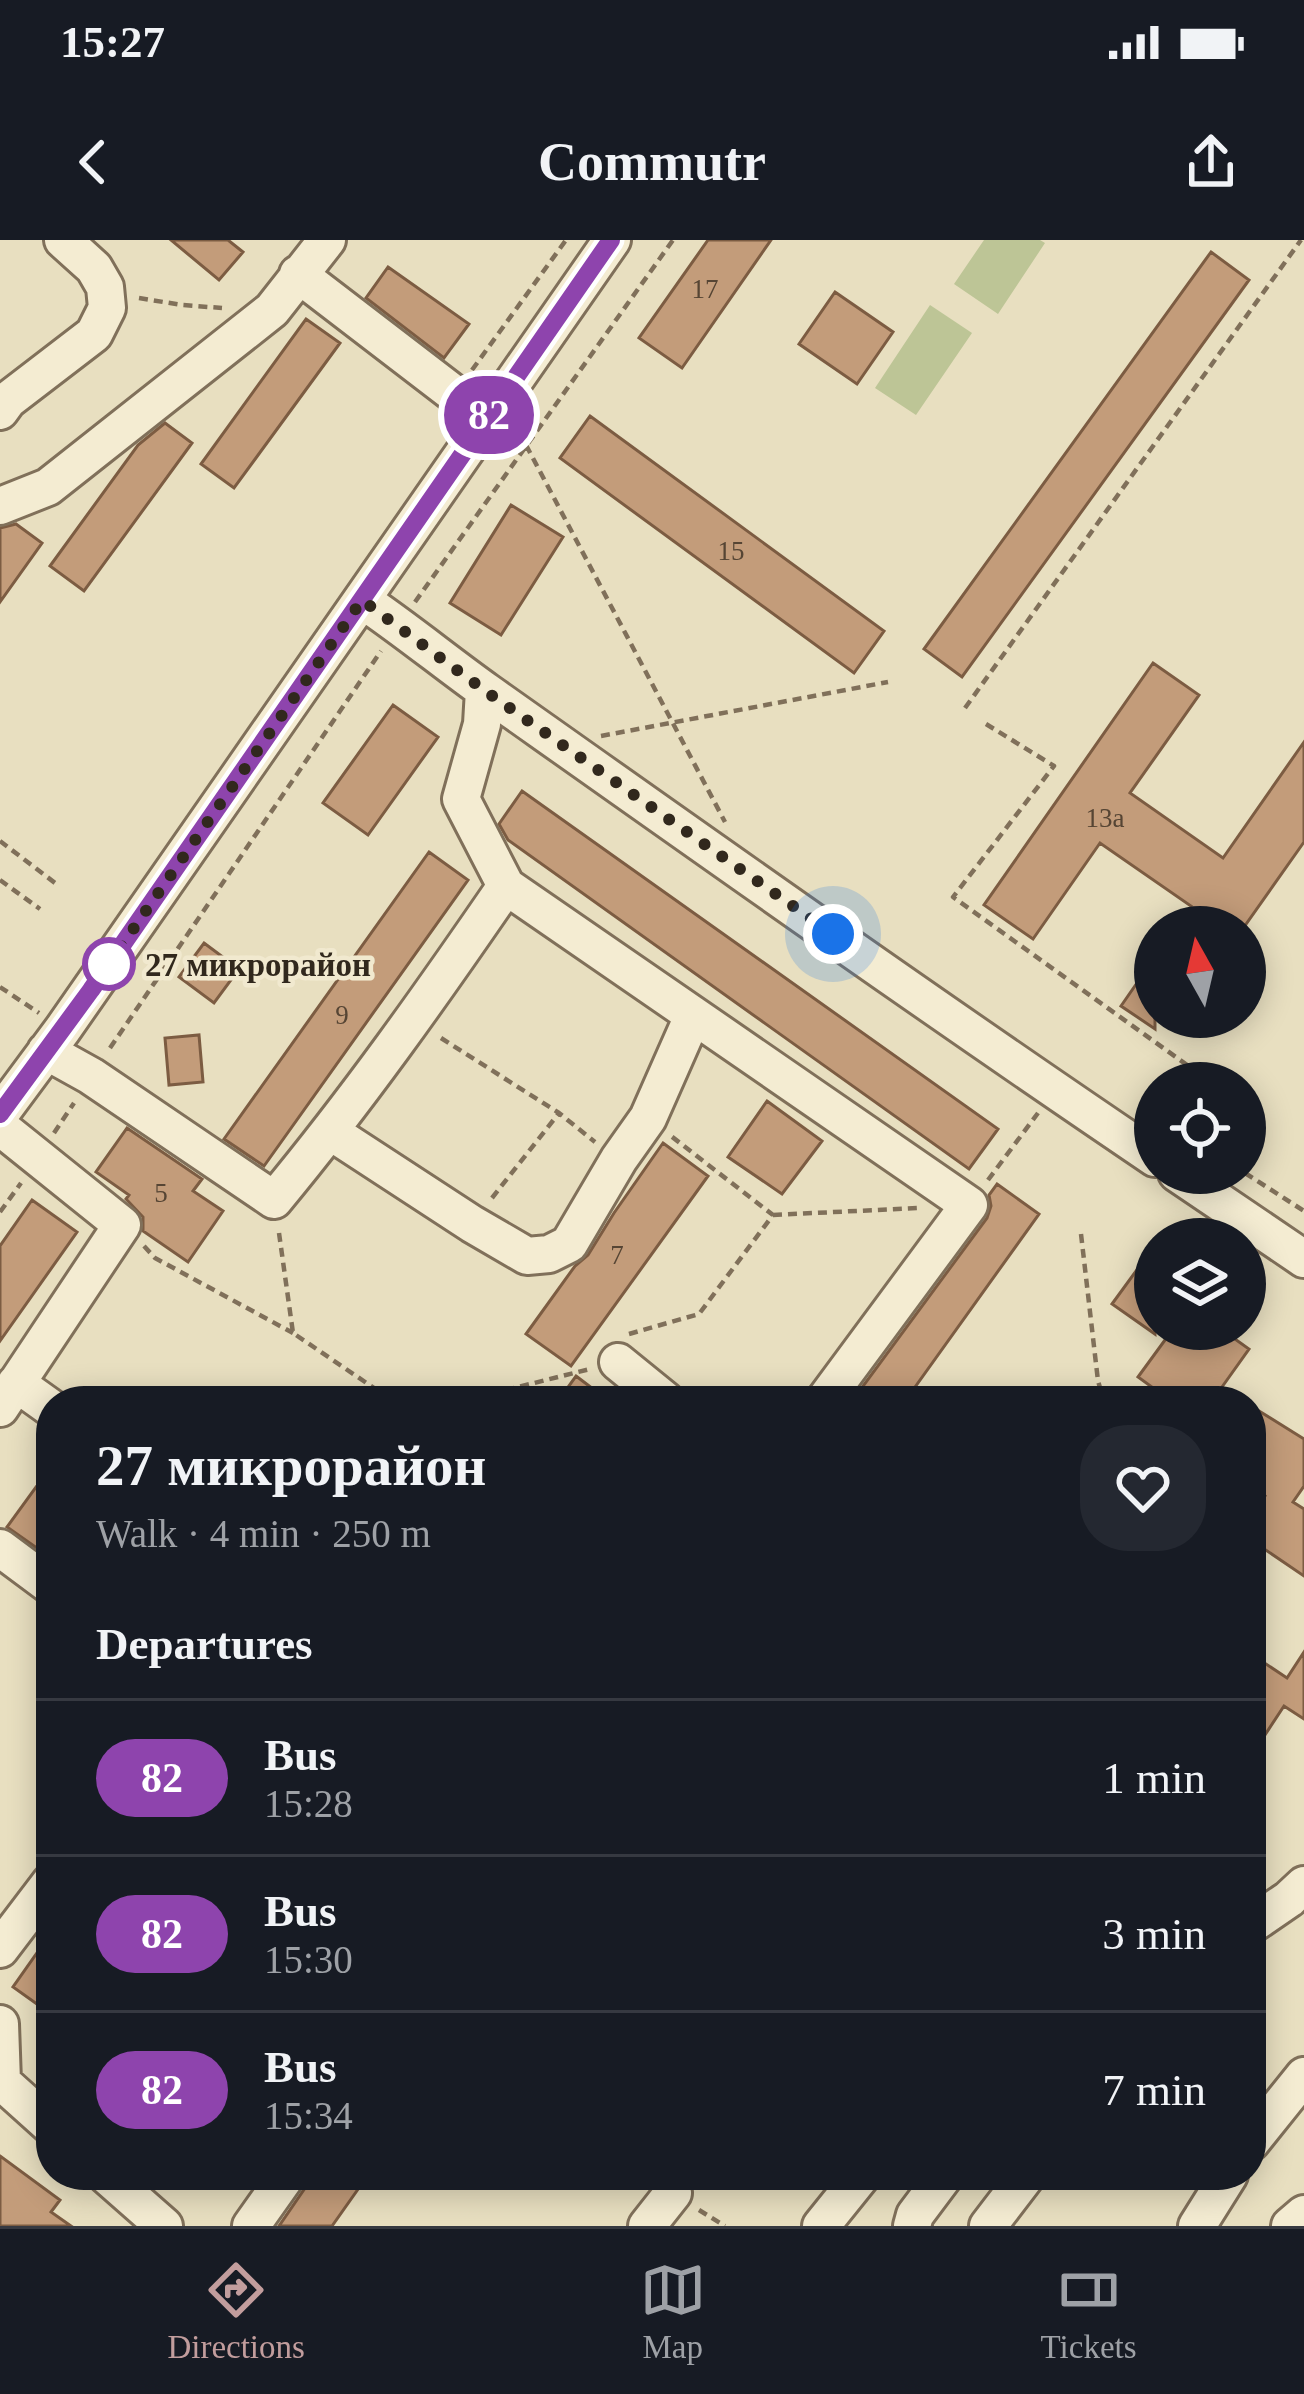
<!DOCTYPE html>
<html lang="en">
<head>
<meta charset="utf-8">
<style>
  :root { --surface:#171b24; --page:#242831; --text:#f1f3f6; --muted:#9ea1a6; --line:#363941; --accent:#c29d9d }
  body { margin:0; font-family:"Times New Roman",serif; background:var(--page); color:var(--text); height:100vh; display:flex; flex-direction:column; font-size:45px; white-space:nowrap }
  * { box-sizing:border-box; margin:0 }
  p { font-size:39px; color:var(--muted) }
  .icon { flex:none; width:66px; height:66px; fill:none; stroke:currentColor; stroke-width:2; stroke-linecap:round; stroke-linejoin:round }
  .map { position:relative; flex:1; overflow:hidden }
  .panel { position:absolute; left:36px; top:1146px; width:1230px; height:804px; display:flex; flex-direction:column; background:var(--surface); border-radius:48px; box-shadow:0 6px 30px #0003 }
  .panel>* { flex:none }
  .badge { padding:0 24px; border-radius:39px; font-size:42px; line-height:78px }
  .needle { width:78px; rotate:352deg }
  .tools { position:absolute; left:1134px; top:666px; display:grid; gap:24px }
  .tools a { display:grid; place-items:center; width:132px; height:132px; border-radius:50%; background:var(--surface); box-shadow:0 6px 30px #0003; font-size:60px }
  .you { position:absolute; width:60px; height:60px; margin:-30px; border:9px solid #fff; border-radius:50%; background:#1a73e8; box-shadow:0 0 0 18px #1a73e833 }
  .map>.badge { position:absolute; translate:-50% -50%; box-shadow:0 0 0 6px #fff }
  h2 { padding:0 60px; font-size:45px; line-height:108px }
  .round { display:grid; place-items:center; flex:none; width:126px; height:126px; border-radius:48px; background:var(--page) }
  .overview { display:flex; align-items:center; justify-content:space-between; height:204px; padding:0 60px }
  h1 { font-size:57px; font-weight:800; line-height:90px }
  ul { padding:0; list-style:none }
  li { display:flex; align-items:center; gap:36px; height:156px; padding:0 60px; border-top:3px solid var(--line) }
  li div { flex:1 }
  li b { display:block; font-size:45px }
  li em { font-style:normal }
  li .badge { min-width:132px; font-weight:700; text-align:center }
  .status { display:flex; justify-content:space-between; align-items:center; height:84px; padding:0 60px; background:var(--surface); direction:ltr }
  .status svg { height:33px; fill:currentColor }
  header { display:flex; justify-content:space-between; align-items:center; height:156px; padding:0 60px; background:var(--surface); font-size:54px; font-weight:800 }
  .dock { display:flex; justify-content:space-around; align-items:center; height:168px; border-top:3px solid var(--line); background:var(--surface); font-size:33px; color:var(--muted) }
  .dock a { display:grid; justify-items:center; gap:6px }
  .dock .current { color:var(--accent) }
  .map>svg:first-child { display:block }
  .green { fill:#bdc596 }
  .building { fill:#c39c7a; stroke:#7c5c42; stroke-width:3 }
  .lines { fill:none; stroke-linecap:round; stroke-linejoin:round }
  .minor-casing { stroke:#80705a; stroke-width:42 }
  .path { stroke:#80705a; stroke-width:4.5; stroke-dasharray:9 6; stroke-linecap:butt }
  .minor { stroke:#f4ecd2; stroke-width:36 }
  .line-casing { stroke:#fff; stroke-width:27 }
  .line { stroke:#8e44ad; stroke-width:18 }
  .walk { stroke:#31281d; stroke-width:12; stroke-dasharray:0 21.6 }
  .stop-dot { fill:#fff; stroke:#8e44ad; stroke-width:6 }
  .labels { text-anchor:middle; stroke-width:9; stroke-linejoin:round; paint-order:stroke }
  .number-label { font-size:27px; fill:#564534 }
  .stop-label { font-size:33px; font-weight:bold; fill:#31281d; stroke:#f1e9cf; text-anchor:start }
</style>
</head>
<body>
<div class="status"><b>15:27</b><svg viewBox="0 0 49 12"><path d="M0 12V9h3v3zM5 12V6h3v6zM10 12V3h3v9zM15 12V0h3v12zM26 1h20v11H26zM47 4h2v5h-2z"/></svg></div>
<header><svg class="icon" aria-label="back" viewBox="0 0 24 24"><path d="M15 5l-7 7 7 7"/></svg>Commutr<svg class="icon" aria-label="share" viewBox="0 0 24 24"><path d="M12 15V3M7 8l5-5 5 5M5 13v7h14v-7"/></svg></header>
<div class="map">
<svg width="1304" height="1986" viewBox="0 0 1304 1986">
  <rect width="100%" height="100%" fill="#e8dfc0"/>
  <!-- green -->
  <path class="green" d="M984 0H1040L1045 3 998 74 954 44Z
    M930 65 972 93 916 175 875 148Z"/>
  <!-- building -->
  <path class="building" d="M171 0H228L243 12 219 40Z
    M708 0H771L682 128 639 98Z
    M1211 12 1249 40 962 437 924 409Z
    M388 27 469 84 444 118 366 58Z
    M835 52 893 92 857 144 799 104Z
    M306 79 340 103 234 248 201 224Z
    M590 176 884 391 854 433 560 218Z
    M165 183 192 203 84 351 50 326 138 205Z
    M511 265 563 297 501 395 450 363Z
    M16 284 42 303 0 362V288Z
    M1153 423 1199 455 1130 553 1223 618 1304 502V602L1244 687H1176L1191 666 1100 603 1033 699 984 665Z
    M393 465 438 497 368 595 323 563Z
    M522 551 998 889 969 929 508 600 499 584Z
    M429 612 468 640 264 926 224 899Z
    M204 703 239 729 214 763 179 737Z
    M1155 717V789L1121 766Z
    M199 795 203 842 169 845 165 798Z
    M767 861 822 901 782 954 728 917Z
    M127 888 202 939 193 951 223 971 188 1022 143 991V977L126 959 129 955 96 932Z
    M663 903 708 936 571 1126 526 1094 575 1026 588 1015 614 973Z
    M997 944 1039 974 905 1161H852L987 978 991 966 989 955Z
    M32 960 77 992 0 1101V1006Z
    M1155 1005V1094L1112 1064Z
    M1173 1089H1221L1249 1109 1222 1147 1244 1161H1171L1138 1137Z
    M576 1136 609 1161H558Z
    M1251 1166 1304 1199V1246L1293 1262 1304 1269V1336L1251 1300V1277L1265 1256 1251 1247Z
    M36 1247 51 1258V1318L7 1287Z
    M1304 1412V1479L1284 1466 1251 1516V1414L1287 1438Z
    M51 1693V1774L13 1747Z
    M0 1916 60 1960 51 1972 71 1986H0Z
    M309 1935H368L332 1986H279L305 1948Z"/>
  <g class="lines">
    <defs>
      <path id="minor" d="M298 34 487 179
        M0 171 8 160 94 94 107 68 105 47 94 28 63 0
        M0 266 48 247 272 70 327 0
        M362 360C405 389 445 422 487 452 709 609 930 766 1155 918
        M484 450 482 484 461 559 506 646 969 965 824 1161
        M46 811 91 836 274 960C357 860 432 754 506 646
        M0 874 63 789 612 0
        M0 887 122 985 0 1168
        M331 892 472 984 527 1016 549 1014 569 1004 619 919 648 878 693 776
        M1177 933 1304 1019
        M618 1122 666 1161
        M16 1143 51 1168
        M0 1308 51 1346
        M1251 1685 1289 1659 1304 1645
        M0 1709 51 1642
        M0 1784 2 1842 51 1886
        M1251 1902 1304 1836
        M106 1935 164 1986
        M251 1986 287 1935
        M647 1986 673 1953
        M821 1986 862 1935
        M912 1986 915 1975 945 1935
        M988 1986 1027 1935
        M1197 1986 1229 1935
        M1290 1986 1304 1974"/>
    </defs>
    <!-- minor casing -->
    <use href="#minor" class="minor-casing"/>
    <!-- path -->
    <path class="path" d="M139 58 182 65 222 68
      M472 130 566 0
      M526 205 725 582
      M415 362 673 0
      M965 468 1301 0
      M986 484 1054 526 953 657 1201 835 1197 843
      M601 496 888 442
      M0 601 59 646
      M0 640 40 669
      M0 747 39 773
      M441 798 559 873 595 902
      M110 808 381 411
      M54 893 74 863
      M1245 933 1304 971
      M988 940 1038 873
      M492 958 559 873
      M0 972 21 943
      M773 975 917 968
      M279 993 293 1093 393 1161
      M1081 994 1098 1141 1104 1161
      M144 1006 155 1018 293 1093
      M629 1094 699 1074 773 975 671 896
      M462 1161 590 1129
      M699 1970 725 1986"/>
    <!-- minor -->
    <use href="#minor" class="minor"/>
  </g>
  <g class="lines">
    <defs>
      <path id="line" d="M0 874 91 750 611 0"/>
    </defs>
    <!-- line casing -->
    <use href="#line" class="line-casing"/>
    <!-- line -->
    <use href="#line" class="line"/>
    <!-- walk -->
    <path class="walk" d="M109 724 362 360 484 450 833 694"/>
  </g>
  <!-- markers -->
  <circle class="stop-dot" cx="109" cy="724" r="24"/>
  <g class="labels">
    <!-- number labels -->
    <g class="number-label">
      <text x="705" y="58">17</text>
      <text x="731" y="320">15</text>
      <text x="1105" y="587">13а</text>
      <text x="342" y="784">9</text>
      <text x="161" y="962">5</text>
      <text x="617" y="1024">7</text>
    </g>
    <!-- stop labels -->
    <g class="stop-label">
      <text x="145" y="736">27 микрорайон</text>
    </g>
  </g>
</svg>
<div class="tools">
<a><svg class="needle" viewBox="-14 -14 28 28"><path d="M0-13l5 13h-10z" fill="#e53935"/><path d="M0 13l5-13h-10z" fill="#9ea1a6"/></svg></a>
<a><svg class="icon" aria-label="locate" viewBox="0 0 24 24"><circle cx="12" cy="12" r="6"/><path d="M12 2v4M12 18v4M2 12h4M18 12h4"/></svg></a>
<a><svg class="icon" aria-label="layers" viewBox="0 0 24 24"><path d="M12 4l9 5-9 5-9-5zM3 14l9 5 9-5"/></svg></a>
</div>
<div class="you" style="left:833px;top:694px"></div>
<b class="badge" style="left:489px;top:175px;background:#8e44ad;color:#fff">82</b>
<section class="panel">
<div class="overview"><div><h1>27 микрорайон</h1><p>Walk · 4 min · 250 m</p></div><a class="round"><svg class="icon" aria-label="heart" viewBox="0 0 24 24"><path d="M12 20l-8-8c-3-5 5-10 8-4 3-6 11-1 8 4z"/></svg></a></div>
<h2>Departures</h2>
<ul>
<li><span class="badge" style="background:#8e44ad;color:#fff">82</span><div><b>Bus</b><p>15:28</p></div><em>1 min</em></li>
<li><span class="badge" style="background:#8e44ad;color:#fff">82</span><div><b>Bus</b><p>15:30</p></div><em>3 min</em></li>
<li><span class="badge" style="background:#8e44ad;color:#fff">82</span><div><b>Bus</b><p>15:34</p></div><em>7 min</em></li>
</ul>
</section>
</div>
<nav class="dock">
<a class="current"><svg class="icon" aria-label="directions" viewBox="0 0 24 24"><path d="M12 3l9 9-9 9-9-9zM9 14v-3h6M13 9l2 2-2 2"/></svg>Directions</a>
<a><svg class="icon" aria-label="map" viewBox="0 0 24 24"><path d="M3 6l6-2 6 2 6-2v14l-6 2-6-2-6 2zM9 4v14M15 6v14"/></svg>Map</a>
<a><svg class="icon" aria-label="tickets" viewBox="0 0 24 24"><path d="M3 7h18v10H3zM15 7v10"/></svg>Tickets</a>
</nav>
</body>
</html>
